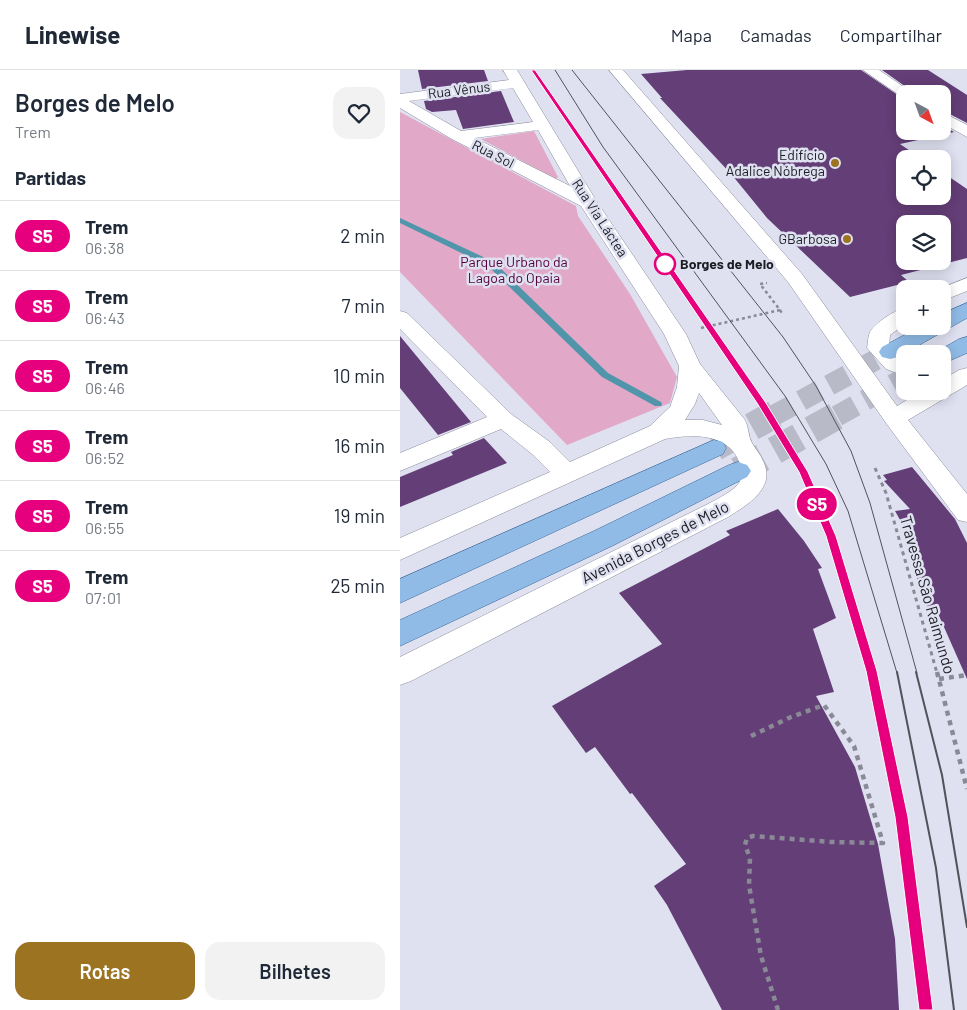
<!DOCTYPE html>
<html lang="pt">
<head>
<meta charset="utf-8">
<style>
  :root { --surface:#fff; --page:#f2f2f3; --text:#1f2937; --muted:#747a83; --line:#e0e1e3; --accent:#9c7321 }
  body { margin:0; font-family:Barlow,sans-serif; background:var(--page); color:var(--text); height:100vh; display:flex; flex-direction:column; font-size:19px; white-space:nowrap }
  * { box-sizing:border-box; margin:0 }
  p { font-size:16px; color:var(--muted) }
  .icon { flex:none; width:28px; height:28px; fill:none; stroke:currentColor; stroke-width:2; stroke-linecap:round; stroke-linejoin:round }
  .map { position:relative; flex:1; overflow:hidden }
  .sheet { display:flex; flex-direction:column; background:var(--surface); width:400px }
  .sheet>* { flex:none }
  .badge { padding:0 10px; border-radius:16px; font-size:18px; line-height:32px }
  .needle { width:32px; rotate:139deg }
  .fabs { position:absolute; left:496px; top:15px; display:grid; gap:10px }
  .fabs a { display:grid; place-items:center; width:55px; height:55px; border-radius:10px; background:var(--surface); box-shadow:0 2px 12px #0003; font-size:25px }
  .map>.badge { position:absolute; translate:-50% -50%; box-shadow:0 0 0 2px #fff }
  h2 { padding:0 15px; font-size:19px; line-height:45px }
  .round { display:grid; place-items:center; flex:none; width:52px; height:52px; border-radius:15px; background:var(--page) }
  .headline { display:flex; align-items:center; justify-content:space-between; height:85px; padding:0 15px }
  h1 { font-size:24px; font-weight:600; line-height:38px }
  .cta { display:flex; gap:10px; margin-top:auto; padding:10px 15px }
  .cta a { flex:1; height:58px; border-radius:15px; background:var(--accent); color:#fff; font-size:20px; font-weight:600; line-height:58px; text-align:center }
  .cta a+a { background:var(--page); color:var(--text) }
  ul { padding:0; list-style:none }
  li { display:flex; align-items:center; gap:15px; height:70px; padding:0 15px; border-top:1px solid var(--line) }
  li div { flex:1 }
  li b { display:block; font-size:19px }
  li em { font-style:normal }
  li .badge { min-width:55px; font-weight:700; text-align:center }
  header { display:flex; align-items:center; gap:30px; box-sizing:border-box; height:70px; padding:0 25px; background:var(--surface); border-bottom:1px solid var(--line) }
  header strong { font-size:24px }
  nav { display:flex; gap:28px; margin-inline-start:auto; font-size:18px }
  main { display:flex; flex:1; min-height:0 }
  .map>svg:first-child { display:block }
  .green { fill:#e2a8c8 }
  .lines { fill:none; stroke-linecap:round; stroke-linejoin:round }
  .stream { fill:#5195aa; fill-rule:evenodd }
  .building { fill:#643e77; fill-rule:evenodd }
  .major-tunnel-far1 { stroke:#b8bac8; stroke-width:21; stroke-dasharray:21 11; stroke-linecap:butt }
  .major-tunnel { stroke:#b8bac8; stroke-width:28; stroke-dasharray:28 14; stroke-linecap:butt }
  .minor-casing { stroke:#888a99; stroke-width:1 }
  .major-casing { stroke:#376697; stroke-width:1 }
  .path-far2 { stroke:#898a96; stroke-width:2.5; stroke-dasharray:3 3; stroke-linecap:butt }
  .path-far1 { stroke:#898a96; stroke-width:3; stroke-dasharray:4 4; stroke-linecap:butt }
  .path { stroke:#898a96; stroke-width:4.5; stroke-dasharray:5 5; stroke-linecap:butt }
  .minor { fill:#fff; fill-rule:evenodd }
  .major { fill:#90bbe6; fill-rule:evenodd }
  .tram-far1 { stroke:#51525a; stroke-width:1 }
  .tram { stroke:#51525a; stroke-width:2 }
  .rail-far3 { stroke:#51525a; stroke-width:2; stroke-dasharray:4 4; stroke-linecap:butt }
  .rail-far2 { stroke:#51525a; stroke-width:3; stroke-dasharray:5 5; stroke-linecap:butt }
  .rail-far1 { stroke:#51525a; stroke-width:4; stroke-dasharray:6 6; stroke-linecap:butt }
  .rail { stroke:#51525a; stroke-width:5; stroke-dasharray:8 8; stroke-linecap:butt }
  .line { fill:#e6007e; stroke:#fff }
  .poi-dot { fill:#9c7321; stroke:#dfe1f1; stroke-width:2 }
  .stop-dot { fill:#fff; stroke:#e6007e; stroke-width:2.5 }
  .labels { text-anchor:middle; stroke-width:5; stroke-linejoin:round; paint-order:stroke }
  .far-street-label { font-size:14px; fill:#1c1d23; stroke:#dfe1f1 }
  .far-poi-label { font-size:14px; fill:#1c1d23; stroke:#dfe1f1; text-anchor:end }
  .far-park-label { font-size:14px; fill:#55003b; stroke:#dfe1f1 }
  .far-stop-label { font-size:14px; font-weight:bold; fill:#1c1d23; stroke:#dfe1f1; text-anchor:start }
  .street-label { font-size:16px; fill:#1c1d23; stroke:#dfe1f1 }
</style>
</head>
<body>
<header>
<strong>Linewise</strong>
<nav><a>Mapa</a><a>Camadas</a><a>Compartilhar</a></nav>
</header>
<main>
<section class="sheet">
<div class="headline"><div><h1>Borges de Melo</h1><p>Trem</p></div><a class="round"><svg class="icon" aria-label="heart" viewBox="0 0 24 24"><path d="M12 20l-8-8c-3-5 5-10 8-4 3-6 11-1 8 4z"/></svg></a></div>
<h2>Partidas</h2>
<ul>
<li><span class="badge" style="background:#e6007e;color:#fff">S5</span><div><b>Trem</b><p>06:38</p></div><em>2 min</em></li>
<li><span class="badge" style="background:#e6007e;color:#fff">S5</span><div><b>Trem</b><p>06:43</p></div><em>7 min</em></li>
<li><span class="badge" style="background:#e6007e;color:#fff">S5</span><div><b>Trem</b><p>06:46</p></div><em>10 min</em></li>
<li><span class="badge" style="background:#e6007e;color:#fff">S5</span><div><b>Trem</b><p>06:52</p></div><em>16 min</em></li>
<li><span class="badge" style="background:#e6007e;color:#fff">S5</span><div><b>Trem</b><p>06:55</p></div><em>19 min</em></li>
<li><span class="badge" style="background:#e6007e;color:#fff">S5</span><div><b>Trem</b><p>07:01</p></div><em>25 min</em></li>
</ul>
<div class="cta"><a>Rotas</a><a>Bilhetes</a></div>
</section>
<div class="map">
<svg width="567" height="940" viewBox="0 0 567 940">
  <rect width="100%" height="100%" fill="#dfe1f1"/>
  <!-- green -->
  <path class="green" d="M0 42 176 136 178 146 230 224 277 307 270 333 167 375 0 202Z
    M134 61 158 107 156 109 81 69Z"/>
  <g class="lines">
    <!-- stream -->
    <path class="stream" d="M0 148 94 192 208 303 261 332 262 334 261 336H255L202 307 88 196 0 153Z"/>
  </g>
  <!-- building -->
  <path class="building" d="M18 0H84L88 11 22 19Z
    M287 0H461L505 30V61H542V55L554 62 500 74 522 89H505V126H542V102L567 119V188L501 205 509 212 450 227 367 148 332 105 260 28H262L241 4ZM505 154H542V191H505Z
    M482 0H528L567 25V53L542 40V24H516Z
    M101 21 114 52 63 59 56 40 32 42 26 39 24 31Z
    M0 266 71 352 38 365 0 318Z
    M84 368 107 393 0 437V407L53 385 51 382Z
    M512 397 555 449 567 473V609L536 539 529 540 518 516 520 515 514 502 519 501 508 478H510L505 465 508 464 495 441 510 439 484 411 487 410 483 405Z
    M378 439 404 471 422 498 418 499 436 548 413 559 434 622 416 626 455 697 478 774 495 869 499 940H322L267 835 254 816 286 794 232 723 230 724 195 677 186 683 152 636 262 574 219 523 330 465 326 461Z"/>
  <g class="lines">
    <!-- major-tunnel-far1 -->
    <path class="major-tunnel-far1" d="M373 346 490 282
      M437 346 505 308"/>
    <!-- major-tunnel -->
    <path class="major-tunnel" d="M315 377 375 344
      M338 401 440 344"/>
    <defs>
      <path id="minor" d="M103 0H117L197 132 286 264 300 294 345 350C349 358 348 366 352 373 356 380 361 385 364 393 375 419 347 435 328 447L11 611 0 615V587L310 433C319 428 332 422 339 413 342 408 341 400 340 394 330 362 291 364 265 369L0 490V468L150 402 132 384 101 359 0 401V383L87 347 0 259V241L7 243 111 344 150 372 170 392 250 356 270 337 277 317 279 296 264 264 181 136 52 69 0 38V24L109 10ZM113 18 133 52 61 61 9 31ZM138 60 170 116 75 68ZM299 323 322 355 303 350H285L295 334Z
        M209 0H223L402 204 497 336 522 321H542V310L559 300 567 298V315L508 350 567 424V452L558 450 486 353 388 212Z
        M463 0H479L514 24H505V28L502 27Z
        M542 42 567 55V67L542 53Z
        M567 208V221L542 231V219H539Z
        M504 238 505 254 490 265 489 277 505 291V306L486 299 467 278C468 273 468 266 470 262 475 253 495 240 504 238Z"/>
      <path id="major" d="M567 233V248L498 287 490 289 482 287 479 282 482 277 521 256H542V244Z
        M567 267V283L542 294V284H533L559 269Z
        M314 370 323 372 326 378 323 384 0 533V509Z
        M338 392 347 395 351 401 347 407 214 475 0 576V550L194 461 329 395Z"/>
    </defs>
    <!-- minor casing -->
    <use href="#minor" class="minor-casing"/>
    <!-- major casing -->
    <use href="#major" class="major-casing"/>
    <!-- path-far2 -->
    <path class="path-far2" d="M380 240 383 245
      M301 258 380 240 360 214 367 213"/>
    <!-- path-far1 -->
    <path class="path-far1" d="M475 398 486 423 537 603"/>
    <!-- path -->
    <path class="path" d="M537 602 567 719
      M539 609 567 605
      M351 666 391 647 424 635 454 676 483 773 431 772 353 766 347 768 345 775 350 788 349 815 361 886 378 940"/>
    <!-- minor -->
    <use href="#minor" class="minor"/>
    <!-- major -->
    <use href="#major" class="major"/>
    <!-- tram-far1 -->
    <path class="tram-far1" d="M155 0 203 77 385 326 426 394 448 441 497 603
      M172 0 383 267 416 316 451 381 470 433 517 603"/>
    <!-- tram -->
    <path class="tram" d="M497 602 536 798 554 940
      M516 602 542 705 567 857"/>
    <!-- rail-far3 -->
    <path class="rail-far3" d="M134 0 236 150"/>
    <!-- rail-far2 -->
    <path class="rail-far2" d="M235 149 369 346"/>
    <!-- rail-far1 -->
    <path class="rail-far1" d="M368 344 403 401 431 466 471 603"/>
    <!-- rail -->
    <path class="rail" d="M471 602 502 747 526 940"/>
  </g>
  <!-- line -->
  <path class="line" d="M131 0H135L366 333 408 402 436 466 477 601 508 747 533 940H519L495 747 466 601 426 466 399 402 357 333Z"/>
  <!-- markers -->
  <g class="poi-dot">
    <circle cx="435" cy="93" r="5"/>
    <circle cx="447" cy="169" r="5"/>
  </g>
  <circle class="stop-dot" cx="265" cy="194" r="10"/>
  <g class="labels">
    <!-- far-street labels -->
    <g class="far-street-label">
      <text transform="translate(59 20) rotate(-7)" y="5">Rua Vênus</text>
      <text transform="translate(93 84) rotate(27)" y="5">Rua Sol</text>
      <text transform="translate(200 148) rotate(57)" y="5">Rua Via Láctea</text>
    </g>
    <!-- far-poi labels -->
    <g class="far-poi-label">
      <text x="425" y="90">Edifício<tspan x="425" dy="16">Adalice Nóbrega</tspan></text>
      <text x="437" y="174">GBarbosa</text>
    </g>
    <!-- far-park labels -->
    <g class="far-park-label">
      <text x="114" y="197">Parque Urbano da<tspan x="114" dy="16">Lagoa do Opaia</tspan></text>
    </g>
    <!-- far-stop labels -->
    <g class="far-stop-label">
      <text x="280" y="199">Borges de Melo</text>
    </g>
    <!-- street labels -->
    <g class="street-label">
      <text transform="translate(255 472) rotate(-27)" y="6">Avenida Borges de Melo</text>
      <text transform="translate(528 525) rotate(74)" y="6">Travessa São Raimundo</text>
    </g>
  </g>
</svg>
<div class="fabs">
<a><svg class="needle" viewBox="-14 -14 28 28"><path d="M0-13l5 13h-10z" fill="#e53935"/><path d="M0 13l5-13h-10z" fill="#747a83"/></svg></a>
<a><svg class="icon" aria-label="locate" viewBox="0 0 24 24"><circle cx="12" cy="12" r="6"/><path d="M12 2v4M12 18v4M2 12h4M18 12h4"/></svg></a>
<a><svg class="icon" aria-label="layers" viewBox="0 0 24 24"><path d="M12 4l9 5-9 5-9-5zM3 14l9 5 9-5"/></svg></a>
<a>+</a>
<a>−</a>
</div>
<b class="badge" style="left:417px;top:434px;background:#e6007e;color:#fff">S5</b>
</div>
</main>
</body>
</html>
